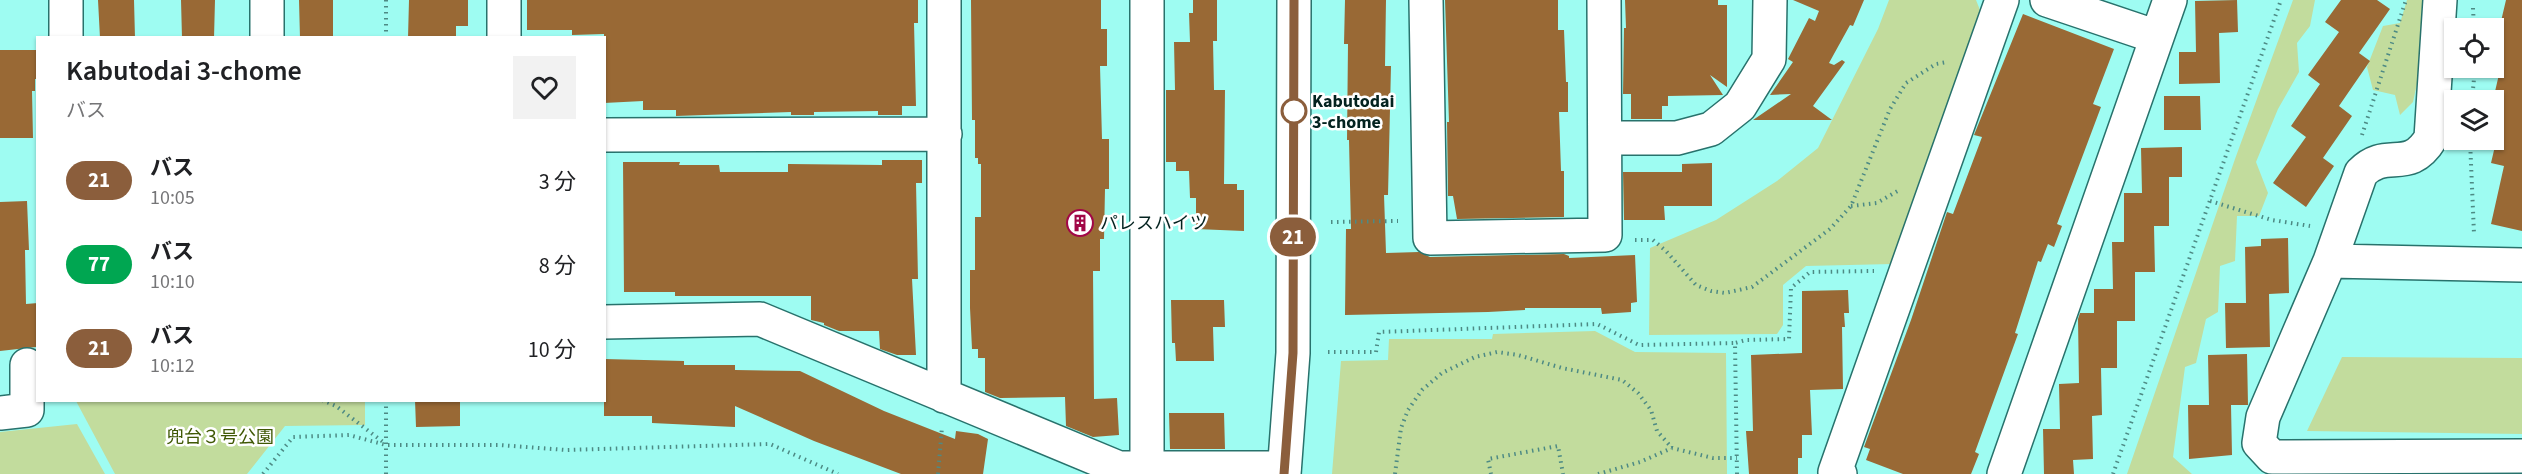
<!DOCTYPE html>
<html lang="ja">
<head>
<meta charset="utf-8">
<style>
  :root { --surface:#fff; --page:#f2f2f2; --text:#202124; --muted:#757577 }
  body { margin:0; font-family:"Source Sans 3","Noto Sans JP",sans-serif; background:var(--page); color:var(--text); height:100vh; display:flex; flex-direction:column; font-size:22px; white-space:nowrap }
  * { box-sizing:border-box; margin:0 }
  p { font-size:20px; color:var(--muted) }
  .icon { flex:none; width:33px; height:33px; fill:none; stroke:currentColor; stroke-width:2; stroke-linecap:round; stroke-linejoin:round }
  .map { position:relative; flex:1; overflow:hidden }
  .sheet { position:absolute; left:36px; top:36px; width:570px; height:366px; display:flex; flex-direction:column; background:var(--surface); border-radius:0px; box-shadow:0 2px 4px #0004 }
  .sheet>* { flex:none }
  .badge { padding:0 12px; border-radius:20px; font-size:21px; line-height:39px }
  .controls { position:absolute; left:2444px; top:18px; display:grid; gap:12px }
  .controls a { display:grid; place-items:center; width:60px; height:60px; border-radius:0px; background:var(--surface); box-shadow:0 2px 4px #0004; font-size:30px }
  .map>.badge { position:absolute; translate:-50% -50%; box-shadow:0 0 0 3px #fff }
  .round { display:grid; place-items:center; flex:none; width:63px; height:63px; border-radius:0px; background:var(--page) }
  .head { display:flex; align-items:center; justify-content:space-between; height:102px; padding:0 30px }
  h1 { font-size:28px; font-weight:600; line-height:45px }
  ul { padding:0; list-style:none }
  li { display:flex; align-items:center; gap:18px; height:84px; padding:0 30px }
  li div { flex:1 }
  li b { display:block; font-size:22px }
  li em { font-style:normal }
  li .badge { min-width:66px; font-weight:700; text-align:center }
  .map>svg:first-child { display:block }
  .green { fill:#c2dc9d }
  .building { fill:#996935 }
  .lines { fill:none; stroke-linecap:round; stroke-linejoin:round }
  .minor-casing { stroke:#28726c; stroke-width:36 }
  .major-casing { stroke:#28726c; stroke-width:36 }
  .path { stroke:#4d8a84; stroke-width:4; stroke-dasharray:1.5 4.5; stroke-linecap:butt }
  .minor { stroke:#fff; stroke-width:33 }
  .major { stroke:#fff; stroke-width:33 }
  .line-casing { stroke:#fff; stroke-width:14 }
  .line { stroke:#8b5e3c; stroke-width:9 }
  .stop-dot { fill:#fff; stroke:#8b5e3c; stroke-width:3 }
  .labels { text-anchor:middle; stroke-width:5; stroke-linejoin:round; paint-order:stroke }
  .stop-label { font-size:18px; font-weight:bold; fill:#03221f; stroke:#fff; text-anchor:start }
  .poi-label { font-size:18px; fill:#03221f; stroke:#fff; text-anchor:start }
  .park-label { font-size:18px; fill:#3f5804; stroke:#fff }
</style>
</head>
<body>
<div class="map">
<svg width="2522" height="474" viewBox="0 0 2522 474">
  <rect width="100%" height="100%" fill="#9efcf2"/>
  <!-- green -->
  <path class="green" d="M1889 0H1976L1980 10 1892 264 1806 266 1783 285V325L1777 334 1649 335 1650 248 1716 220 1777 181 1818 148 1878 29Z
    M2293 0H2315L2310 26 2297 43 2299 72 2278 109 2256 162 2268 193 2259 216H2237L2235 261 2220 266 2218 312 2206 319 2196 363 2185 367 2173 457 2192 474H2127L2235 159Z
    M2407 0H2426L2420 33V70L2413 102 2400 115 2395 95 2373 90 2367 67 2383 26 2400 23Z
    M1595 331 1635 352 1726 353 1727 474H1332L1341 361 1388 360 1389 339H1492L1493 334Z
    M2342 357 2522 358V434L2307 431Z
    M76 401H365V425L285 426 247 474H115Z
    M77 424 105 474H0V432Z"/>
  <!-- building -->
  <path class="building" d="M98 0H134L135 38H100Z
    M181 0H215L214 38H182Z
    M299 0H333V38H300Z
    M409 0H468V26H456V38H408Z
    M527 0H918V23H914L916 106H902V115H878V111L814 112V115H791V112L676 116V110H643V101L604 103V34L572 35V30H527Z
    M971 0H1101V29H1107V66H1100L1102 139H1109V189H1105L1104 239H1100V271H1093L1094 399 1117 398 1119 435 1093 437 1066 426 1065 397 1000 398 985 392V358H978V349H972L970 308V270H975V217H981V164H978V158H975V120H972Z
    M1193 0H1217V41H1213L1214 90H1225L1224 184H1237V190H1244V231L1196 229V198H1190L1189 171H1176V162H1166V90H1175L1174 42H1190L1189 13H1193Z
    M1345 0H1386L1385 66H1391L1388 195H1384L1386 253 1419 252 1430 257 1564 254 1569 256V258L1635 255 1637 302 1631 303V312L1602 314 1601 308H1525V310L1488 312 1345 315 1346 229H1351L1349 140H1347L1348 44H1344Z
    M1445 0H1558V30H1564L1566 82H1568V112H1559L1561 171H1564V217L1457 219 1453 196H1448L1447 122H1449Z
    M1625 0H1718V5H1727V87L1710 75 1723 95 1668 96V106H1662V119H1631V94H1623L1624 28H1626Z
    M1793 0H1864L1853 26 1850 25 1829 63 1834 65 1842 60 1845 62 1813 106 1832 120H1753L1791 94 1770 95 1793 62 1788 59 1809 18 1815 21 1819 11Z
    M2237 0 2238 32 2219 33 2220 83 2179 84V52H2196L2195 1Z
    M2341 0H2377L2390 9 2359 53 2370 61 2339 106 2352 116 2323 158 2334 166 2306 207 2273 183 2306 137 2291 126 2320 84 2308 75 2339 32 2325 22Z
    M2506 0H2522V231L2491 224 2504 166 2491 163 2504 108 2493 106V100L2504 53 2494 51Z
    M2023 14 2114 49 2093 104 2101 107 2057 224 2062 226 2054 247 2048 244 2041 262 2038 261 2015 333 2018 334 1975 452 1979 454 1971 474H1903L1866 460 1870 449 1864 447 1911 320 1947 212 1953 214 1982 137 1974 135Z
    M0 50H38V79H35V91H32L33 138H0Z
    M2164 96H2200L2201 130H2164Z
    M2182 147V177H2169V226H2154L2155 272H2135V321H2117V368H2101L2102 415 2092 416 2093 459 2073 460 2074 474H2044L2043 429H2060L2059 384 2079 383 2078 319 2080 313H2094V289H2113L2112 242H2124V193H2142L2141 148Z
    M882 160H922V183H916L918 279H912L916 355H897L880 349 879 331H839L824 325V323L811 320V296H675V292H624L623 162H680L679 165H719L720 172H788V164L882 165Z
    M1712 163V206H1664L1665 220H1624L1623 172H1682V164Z
    M27 201 29 250H25L26 304 38 303 36 347 0 351V202Z
    M2288 238 2289 293 2269 294 2270 347 2226 348 2225 303H2246L2245 247 2261 246V239Z
    M1848 290 1849 313H1844L1845 327H1842L1843 389 1810 390 1812 435H1802V458H1798V474H1749L1746 431H1753L1751 355 1802 353V291Z
    M1171 300H1224L1225 327H1213L1214 361H1176L1175 343H1172Z
    M2247 354 2248 405H2231L2232 455 2189 459 2188 405H2209L2208 355Z
    M604 359 684 361V365H735V370L800 371 884 411 955 439 956 431 978 434 988 439 983 474H901L814 441 735 406V427L652 423V416H604Z
    M415 400H460V426L416 427Z
    M1169 413H1224L1225 449H1170Z"/>
  <g class="lines">
    <defs>
      <path id="minor" d="M66 0V38
        M267 0V38
        M1147 0V468
        M1426 0 1430 238 1605 235 1604 0
        M2047 0 2157 37
        M2440 0 2431 138C2408 176 2387 146 2361 173L2330 261 2522 265
        M504 38V0
        M604 135 945 134
        M1605 138H1677L1711 129 1740 106 1769 59 1770 0
        M2330 261 2263 417 2259 443 2272 457 2522 456
        M604 322 760 319 1119 468H1284
        M944 396V0
        M0 413 27 410V365
        M1840 474 1835 472 2002 0
        M2004 474 2170 0"/>
      <path id="major" d="M1284 474 1293 353 1294 0"/>
    </defs>
    <!-- minor casing -->
    <use href="#minor" class="minor-casing"/>
    <!-- major casing -->
    <use href="#major" class="major-casing"/>
    <!-- path -->
    <path class="path" d="M386 0V38
      M2473 8 2474 28
      M2472 100 2475 68
      M2362 135 2406 0
      M2470 140 2474 234
      M2210 201 2272 220 2310 226
      M1851 206 1877 203 1901 189
      M1331 222 1398 221
      M1635 240H1653L1666 251 1696 285 1711 291 1725 293 1752 287 1830 229 1851 206 1890 109 1906 83 1936 64 1947 62
      M1328 352H1376L1379 332 1597 324 1639 345 1735 343
      M322 400 336 406 383 442
      M263 474 293 437 349 435 386 445H499L566 450 770 444 838 474
      M386 474V400
      M938 474 942 427
      M1395 474 1401 428 1408 410 1422 390 1442 373 1475 357 1497 352 1518 355 1562 368 1622 380 1638 393 1651 410 1657 431 1672 448
      M1491 474 1488 459 1558 446 1563 474
      M1598 474 1640 462 1672 448 1713 458H1737
      M1737 474 1735 343 1746 340 1789 339 1791 288 1810 272 1874 271
      M2113 474 2281 0"/>
    <!-- minor -->
    <use href="#minor" class="minor"/>
    <!-- major -->
    <use href="#major" class="major"/>
  </g>
  <g class="lines">
    <defs>
      <path id="line" d="M1284 474 1293 353 1294 0"/>
    </defs>
    <!-- line casing -->
    <use href="#line" class="line-casing"/>
    <!-- line -->
    <use href="#line" class="line"/>
  </g>
  <!-- icons -->
  <defs>
    <symbol id="building-ring" viewBox="-11 -11 22 22"><circle r="9.5" fill="#fff" stroke="#a10747" stroke-width="1.5"/><path d="M-4-6H4V6H1V3H-1V6H-4ZM-2.5-4.3h1.7v1.8h-1.7ZM.8-4.3h1.7v1.8H.8ZM-2.5-1h1.7V.8h-1.7ZM.8-1h1.7V.8H.8Z" fill="#a10747"/></symbol>
  </defs>
  <g fill-rule="evenodd">
    <use href="#building-ring" x="1065" y="208" width="30" height="30"/>
  </g>
  <!-- markers -->
  <circle class="stop-dot" cx="1294" cy="111" r="12"/>
  <g class="labels">
    <!-- stop labels -->
    <g class="stop-label">
      <text x="1312" y="107">Kabutodai<tspan x="1312" dy="21">3-chome</tspan></text>
    </g>
    <!-- poi labels -->
    <g class="poi-label">
      <text x="1100" y="229">パレスハイツ</text>
    </g>
    <!-- park labels -->
    <g class="park-label">
      <text x="220" y="443">兜台３号公園</text>
    </g>
  </g>
</svg>
<div class="controls">
<a><svg class="icon" aria-label="locate" viewBox="0 0 24 24"><circle cx="12" cy="12" r="6"/><path d="M12 2v4M12 18v4M2 12h4M18 12h4"/></svg></a>
<a><svg class="icon" aria-label="layers" viewBox="0 0 24 24"><path d="M12 4l9 5-9 5-9-5zM3 14l9 5 9-5"/></svg></a>
</div>
<b class="badge" style="left:1293px;top:237px;background:#8b5e3c;color:#fff">21</b>
<section class="sheet">
<div class="head"><div><h1>Kabutodai 3-chome</h1><p>バス</p></div><a class="round"><svg class="icon" aria-label="heart" viewBox="0 0 24 24"><path d="M12 20l-8-8c-3-5 5-10 8-4 3-6 11-1 8 4z"/></svg></a></div>
<ul>
<li><span class="badge" style="background:#8b5e3c;color:#fff">21</span><div><b>バス</b><p>10:05</p></div><em>3 分</em></li>
<li><span class="badge" style="background:#00a651;color:#fff">77</span><div><b>バス</b><p>10:10</p></div><em>8 分</em></li>
<li><span class="badge" style="background:#8b5e3c;color:#fff">21</span><div><b>バス</b><p>10:12</p></div><em>10 分</em></li>
</ul>
</section>
</div>
</body>
</html>
